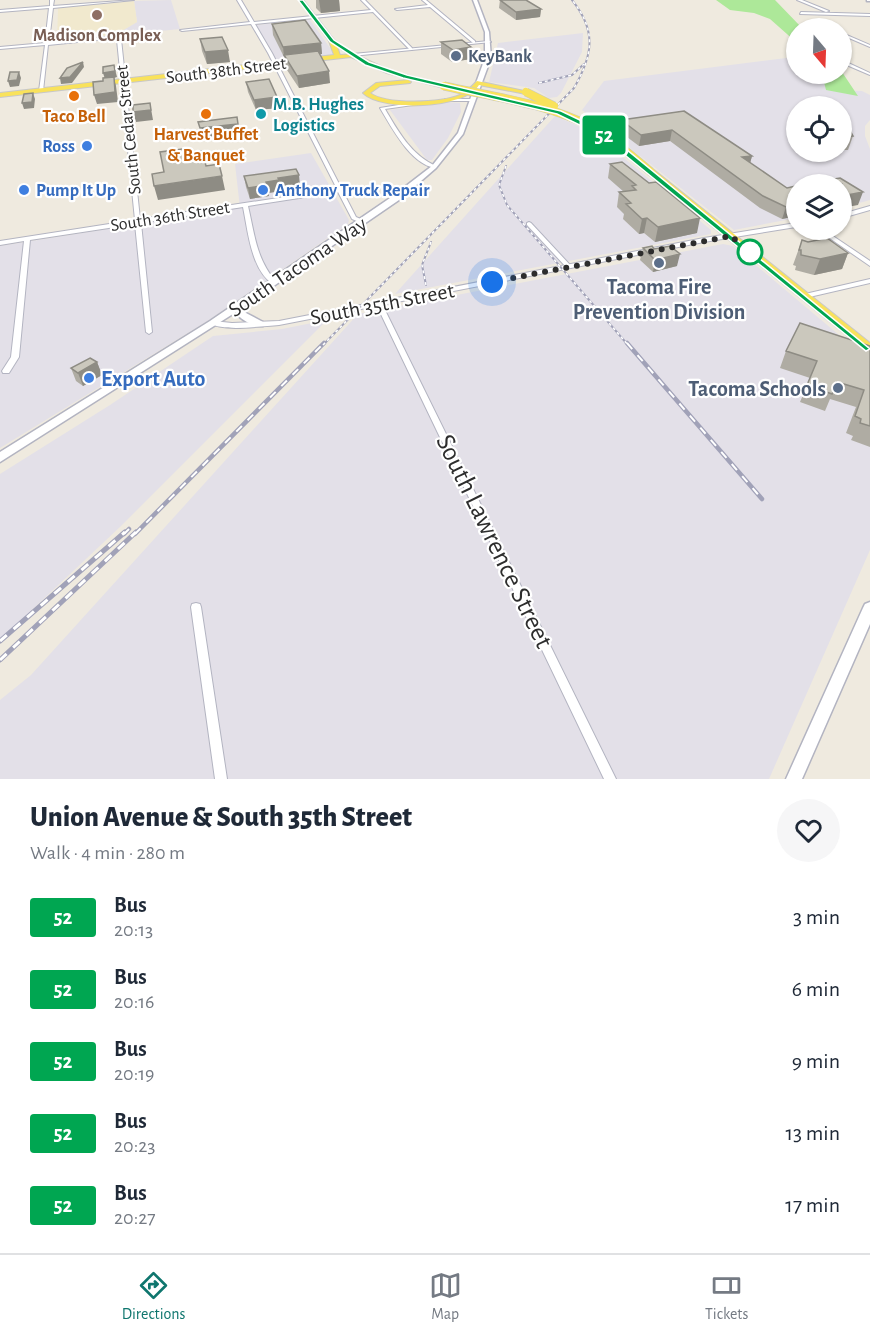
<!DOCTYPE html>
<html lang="en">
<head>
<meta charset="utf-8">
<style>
  :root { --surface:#fff; --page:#f6f6f7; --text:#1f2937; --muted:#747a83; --line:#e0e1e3; --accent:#0f766e }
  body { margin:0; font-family:"Alegreya Sans",sans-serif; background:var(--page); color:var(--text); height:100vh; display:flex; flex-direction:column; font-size:22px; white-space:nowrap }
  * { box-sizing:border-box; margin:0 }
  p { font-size:20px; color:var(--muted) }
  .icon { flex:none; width:33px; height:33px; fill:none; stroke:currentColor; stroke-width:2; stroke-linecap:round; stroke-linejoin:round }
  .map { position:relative; height:779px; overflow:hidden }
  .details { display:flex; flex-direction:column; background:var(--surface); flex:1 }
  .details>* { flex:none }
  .badge { padding:0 12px; border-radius:4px; font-size:21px; line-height:39px }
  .needle { width:39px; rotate:161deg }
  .controls { position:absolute; left:786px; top:18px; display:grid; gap:12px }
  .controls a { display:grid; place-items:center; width:66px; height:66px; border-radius:50%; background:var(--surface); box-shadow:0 2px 4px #0004; font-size:30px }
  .you { position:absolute; width:30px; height:30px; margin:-15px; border:4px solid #fff; border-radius:50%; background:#1a73e8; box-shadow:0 0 0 9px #1a73e833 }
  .map>.badge { position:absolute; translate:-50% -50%; box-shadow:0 0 0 3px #fff }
  .round { display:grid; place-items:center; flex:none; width:63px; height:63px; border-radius:32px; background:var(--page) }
  .head { display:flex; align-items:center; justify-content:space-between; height:102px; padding:0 30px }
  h1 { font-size:28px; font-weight:800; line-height:45px }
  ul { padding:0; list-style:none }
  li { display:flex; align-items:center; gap:18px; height:72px; padding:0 30px }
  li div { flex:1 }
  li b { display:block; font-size:22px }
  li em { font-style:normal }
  li .badge { min-width:66px; font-weight:700; text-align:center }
  .menu { display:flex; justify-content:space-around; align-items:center; height:84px; border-top:2px solid var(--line); background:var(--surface); font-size:16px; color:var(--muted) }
  .menu a { display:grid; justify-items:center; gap:3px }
  .menu .on { color:var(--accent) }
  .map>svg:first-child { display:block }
  .industrial { fill:#e3e0e8; fill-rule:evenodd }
  .education { fill:#f1e9ce }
  .green { fill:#ade899 }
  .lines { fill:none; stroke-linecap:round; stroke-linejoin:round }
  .minor-casing { stroke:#b3b4c1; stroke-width:2 }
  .tertiary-casing { stroke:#b3b4c1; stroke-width:2 }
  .secondary-casing { stroke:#b3b4c1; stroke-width:3 }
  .primary-casing { stroke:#c8c8c8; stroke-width:2 }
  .minor { fill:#fff; fill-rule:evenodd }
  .tertiary { fill:#fff; fill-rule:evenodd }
  .secondary { fill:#fff; fill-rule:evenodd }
  .primary { fill:#f9e25b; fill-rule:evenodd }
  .rail-far2-casing { stroke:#a1a2b8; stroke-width:2 }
  .rail-far1-casing { stroke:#a1a2b8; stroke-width:4.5 }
  .rail-casing { stroke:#a1a2b8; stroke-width:5 }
  .rail-far2 { stroke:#fff; stroke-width:1.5; stroke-dasharray:3; stroke-linecap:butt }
  .rail-far1 { stroke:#fff; stroke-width:2; stroke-dasharray:8; stroke-linecap:butt }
  .rail { stroke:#fff; stroke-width:3; stroke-dasharray:9; stroke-linecap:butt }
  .primary-bridge-far1-casing { stroke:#c8c8c8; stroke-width:7; stroke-linecap:butt }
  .primary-bridge-casing { stroke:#c8c8c8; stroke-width:9; stroke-linecap:butt }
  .primary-bridge-far1 { stroke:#f9e25b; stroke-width:6 }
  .primary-bridge { stroke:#f9e25b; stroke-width:8 }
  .wall { fill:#afaca3 }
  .shaded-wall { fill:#8e8c84 }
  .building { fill:#cbc8bd; stroke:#8e8c84; stroke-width:1.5 }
  .line { fill:#00a651; stroke:#fff; stroke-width:1.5 }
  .walk { stroke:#2d2d2d; stroke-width:6; stroke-dasharray:0 10.8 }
  .education-dot { fill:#8d6e63; stroke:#fff; stroke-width:2 }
  .service-dot { fill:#5c6f8a; stroke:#fff; stroke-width:2 }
  .food-dot { fill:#e8710a; stroke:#fff; stroke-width:2 }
  .culture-dot { fill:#0f9aa8; stroke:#fff; stroke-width:2 }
  .shop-dot { fill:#3f7fe0; stroke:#fff; stroke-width:2 }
  .stop-dot { fill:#fff; stroke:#00a651; stroke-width:3 }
  .labels { text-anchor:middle; stroke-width:4.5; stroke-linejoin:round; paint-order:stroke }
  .far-education-label { font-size:18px; font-weight:bold; fill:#785e54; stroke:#fff }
  .far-service-label { font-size:18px; font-weight:bold; fill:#4e5e75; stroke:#fff; text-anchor:start }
  .far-street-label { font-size:18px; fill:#2d2d2d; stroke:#fff }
  .far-culture-label { font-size:18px; font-weight:bold; fill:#0d838f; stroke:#fff; text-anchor:start }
  .far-food-label { font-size:18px; font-weight:bold; fill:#c56008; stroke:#fff }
  .far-shop-label { font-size:18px; font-weight:bold; fill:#366cbe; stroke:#fff; text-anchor:start }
  .street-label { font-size:22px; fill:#2d2d2d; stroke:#fff }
  .service-label { font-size:22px; font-weight:bold; fill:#4e5e75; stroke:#fff }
  .shop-label { font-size:22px; font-weight:bold; fill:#366cbe; stroke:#fff; text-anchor:start }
  .near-street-label { font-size:27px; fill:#2d2d2d; stroke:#fff }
</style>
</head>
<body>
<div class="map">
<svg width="870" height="779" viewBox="0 0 870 779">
  <rect width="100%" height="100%" fill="#efeadf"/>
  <!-- industrial -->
  <path class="industrial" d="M171 0 180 29 130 34 120 32 137 22 134 1Z
    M310 20 333 52 332 55 276 61 256 25Z
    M583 33 582 52 561 93 557 97 549 98 534 88 489 82 498 43Z
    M786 58 796 59V74H825L826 90 862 91 870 95V120L865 126V136L870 149V200L842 208V184H796V218L734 230 582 110 604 81ZM796 106H842V152H796Z
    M446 102 460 103 461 112 448 138 432 160H427L390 110Z
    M555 116 578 126 602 140 711 230V234L395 294Z
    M311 153 349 220 348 224 209 320 0 448V246L240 208 235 164Z
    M723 244 733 246 870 361V550L769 779H0V700L31 675 358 314Z
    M327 320 121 526 0 640V474L110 405 213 336 282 329Z"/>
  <!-- education -->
  <path class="education" d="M134 1 137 22 115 35 57 41 58 8Z"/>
  <!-- green -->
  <path class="green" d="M716 0H775L802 28H796V42L770 19 754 13 730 10Z
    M842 72 858 96 826 90 822 74Z"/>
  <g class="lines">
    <defs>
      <path id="minor" d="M50 0H54L53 6 134 0 53 8 49 42 107 37 121 39 140 219 337 189 268 53 251 24 182 31 180 30 250 22 237 0H241L254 22 371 10 361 0H365L412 48V50H410L373 12 255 24 272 53 356 217 363 220V222H359L352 219 338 192 248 206C255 236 256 258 276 282L273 284C251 270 248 231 243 207L141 223 152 332 149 334 146 332 135 224 30 240 19 357 9 373H3L2 371 11 357 24 241 0 245V241L135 220 117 40 107 39 48 45 43 91 41 92 39 91 45 45 0 49V47L45 43 49 8 0 12V10L50 6Z
        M422 0H426L475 41V43H473L430 7 397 10 395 9 428 5Z
        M797 0H802L829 11 826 12Z
        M801 12 870 14V16L800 14Z
        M842 33 870 45V47L842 35Z
        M842 61H844L870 73V75L842 63Z
        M447 99H473L475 100 473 101H445V99Z
        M411 103 413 104V105L385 109C398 131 411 155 436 166V168C411 165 392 128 380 108Z
        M529 222 531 223 571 266V268H567L527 225V223Z
        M818 230H824L870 261V266Z
        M870 279V283L805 298 802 296 805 294Z
        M379 302 382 304 616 779H604L376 304Z
        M196 603 200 604 201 607 227 779H215L191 607 192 604Z"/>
      <path id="tertiary" d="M299 0H303L334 40 353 54 489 41 491 42 352 56 330 42Z
        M870 206V210L842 218V214Z
        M796 223V227L704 242 279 325C261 326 224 332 209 323L213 321 232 323 279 321 704 238Z"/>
      <path id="secondary" d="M473 0H477L489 32 491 58 463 134 436 168 399 200 243 307 246 313 263 322 265 324 263 326C254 327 240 320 236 312L0 462V452L210 321 393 196 432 166 458 133 485 58V32Z
        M867 0H870V1H867Z
        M870 602V624L802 779H786L863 608 865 604Z"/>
      <path id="primary" d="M332 39 335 41 340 55 354 54 391 71 447 86 444 88 387 73 351 57 0 97V93L334 55 329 41Z
        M408 80 411 82 410 83 380 86 370 93C386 105 441 103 460 95 467 92 473 85 477 81L529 92 526 94 479 85C464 109 383 112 363 93L376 83Z
        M648 170H654L870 343V352L866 351 648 174Z"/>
    </defs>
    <!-- minor casing -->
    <use href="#minor" class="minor-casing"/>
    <!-- tertiary casing -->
    <use href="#tertiary" class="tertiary-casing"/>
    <!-- secondary casing -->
    <use href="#secondary" class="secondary-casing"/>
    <!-- primary casing -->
    <use href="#primary" class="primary-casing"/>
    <!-- minor -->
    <use href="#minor" class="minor"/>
    <!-- tertiary -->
    <use href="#tertiary" class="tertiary"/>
    <!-- secondary -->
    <use href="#secondary" class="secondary"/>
    <!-- primary -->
    <use href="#primary" class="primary"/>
    <defs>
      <path id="rail-far2" d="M539 83 572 75 584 64
        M506 166 499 185 507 205 628 345
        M426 285 422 265 431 242
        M323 345 574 88C593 55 597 31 572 0"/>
      <path id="rail-far1" d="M627 343 762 499
        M124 534 129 529
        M135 534 324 343"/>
      <path id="rail" d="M0 641 125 532
        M0 660 136 532"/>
    </defs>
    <!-- rail-far2 casing -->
    <use href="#rail-far2" class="rail-far2-casing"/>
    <!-- rail-far1 casing -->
    <use href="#rail-far1" class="rail-far1-casing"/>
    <!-- rail casing -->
    <use href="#rail" class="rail-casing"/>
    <!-- rail-far2 -->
    <use href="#rail-far2" class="rail-far2"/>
    <!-- rail-far1 -->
    <use href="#rail-far1" class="rail-far1"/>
    <!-- rail -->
    <use href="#rail" class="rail"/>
    <defs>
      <path id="primary-bridge-far1" d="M444 86 448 87"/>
      <path id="primary-bridge" d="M444 86C494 97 546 103 592 127 613 139 632 156 651 172
        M526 92 554 106"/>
    </defs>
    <!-- primary-bridge-far1 casing -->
    <use href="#primary-bridge-far1" class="primary-bridge-far1-casing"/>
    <!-- primary-bridge casing -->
    <use href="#primary-bridge" class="primary-bridge-casing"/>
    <!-- primary-bridge-far1 -->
    <use href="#primary-bridge-far1" class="primary-bridge-far1"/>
    <!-- primary-bridge -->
    <use href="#primary-bridge" class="primary-bridge"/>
  </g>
  <!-- wall -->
  <path class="wall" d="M316 0H339L340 11 321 13 316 8Z
    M500 0 541 9 540 17 516 20 499 8Z
    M272 24 321 43 322 54H319L330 83 299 88 285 67 284 57 273 35Z
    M200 39 230 62 207 64 202 51Z
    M441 42 471 47V59L452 62 441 54Z
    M246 82 279 108 256 110 248 92Z
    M684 111 752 156 750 163 787 188 796 186V216L782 219 760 208 670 141 639 146 619 131 621 120Z
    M842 116 853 136 848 150H842Z
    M610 164 697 233 655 242 644 233 639 234 623 219 624 214 617 207 619 192H624L608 178Z
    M244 176 300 186 280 188 281 191 268 193 269 196 250 199 246 187Z
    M802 240 848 253 842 269 814 275 795 270 796 266 793 265Z
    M643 248 677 266 653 272 640 260Z
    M870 346V447L851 440 853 436 846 433 856 407 830 399 825 411 800 402 810 378 780 368 786 351Z
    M97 362 102 375 83 386 76 381 71 368Z"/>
  <!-- shaded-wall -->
  <path class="shaded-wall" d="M319 0H339L340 11 321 13Z
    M541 9 540 17 516 20V12Z
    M321 43 322 54 286 58 284 56 283 47Z
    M471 47V59L452 62 453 50Z
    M228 50 230 62 207 64 205 52Z
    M83 62 84 67 72 83 61 84 60 78Z
    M114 65 117 77 114 78 116 86 118 102 97 104 94 95 105 79 103 73Z
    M329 71 330 83 299 88 297 76Z
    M19 72 21 78 19 86 10 87 8 81Z
    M33 93 35 99 34 108 24 109 22 103Z
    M277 97 279 108 256 110 254 100Z
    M150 103 153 120 136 122 133 112Z
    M237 117 239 134 202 139 200 128Z
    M672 130 670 141 639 146 641 135Z
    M752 156 749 167 742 157Z
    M299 175 300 186 280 188 281 191 268 193 269 196 250 199 248 188 278 178Z
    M222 176 225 190 158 200 154 186Z
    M863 192 858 205 842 208V196Z
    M796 205V216L782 219 786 207Z
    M647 218 644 233 639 234 642 219Z
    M700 218 697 233 655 242 658 227Z
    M848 253 842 269 814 275 820 259Z
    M680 254 677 266 653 272 655 260Z
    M97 362 102 375 83 386 78 373Z"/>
  <!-- building -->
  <path class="building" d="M500 0H526L541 9 516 12Z
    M305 20 321 43 283 47 272 24Z
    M222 37 228 50 205 52 200 39Z
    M462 40 471 47 453 50 441 42Z
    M318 51 329 71 297 76 284 55Z
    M83 62 70 77 60 78 67 68Z
    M114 65 115 71 103 73V67Z
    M10 72H19L17 80 8 81Z
    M114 77 115 92 94 95 93 82 103 81V78Z
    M269 79 277 97 254 100 246 82Z
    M33 93 32 102 22 103 24 94Z
    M150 103 151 110 133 112V105Z
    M684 111 752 156 742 157 787 188 796 186V205L786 207 763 196 672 130 641 135 621 120Z
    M842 116 853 136H842Z
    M237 117 238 124 200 128 198 122Z
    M190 148 191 152 202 151 206 166 219 164 222 176 154 186 152 174 164 172 160 152Z
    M622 162 649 183 656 182 700 218 658 227 647 218 642 219 626 204 631 203 619 192 636 190 632 186 636 185 610 164Z
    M296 169 299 175 278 178 279 180 266 182 267 185 248 188 244 176Z
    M840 178 863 192 842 196V184H804Z
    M827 238 848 253 820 259 801 255V250H799L802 240 808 242Z
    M652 246 654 249 670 246 680 254 655 260 643 248Z
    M800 323 870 346V426L860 423 861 419 855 416 864 390 837 382 832 394 807 385 817 361 786 351Z
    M90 358 97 362 78 373 71 368Z"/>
  <!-- line -->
  <path class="line" d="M298 0H303L334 40 369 62 407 75 561 111 605 132 870 349 866 351 600 135 557 114 403 78 365 65 330 42Z"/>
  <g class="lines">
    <!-- walk -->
    <path class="walk" d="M492 282 731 236 750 252"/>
  </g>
  <!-- markers -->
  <circle class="education-dot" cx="97" cy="15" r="6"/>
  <g class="service-dot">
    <circle cx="456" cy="56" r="6"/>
    <circle cx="659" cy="263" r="6"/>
    <circle cx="838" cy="388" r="6"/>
  </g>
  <g class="food-dot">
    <circle cx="74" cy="96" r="6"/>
    <circle cx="206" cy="114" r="6"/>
  </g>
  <circle class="culture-dot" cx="261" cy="114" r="6"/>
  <g class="shop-dot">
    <circle cx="87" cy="146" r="6"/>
    <circle cx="24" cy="190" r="6"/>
    <circle cx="263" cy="190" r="6"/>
    <circle cx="89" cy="378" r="6"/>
  </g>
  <circle class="stop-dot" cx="750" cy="252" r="12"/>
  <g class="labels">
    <!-- far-education labels -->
    <g class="far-education-label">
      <text x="97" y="41">Madison Complex</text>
    </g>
    <!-- far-service labels -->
    <g class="far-service-label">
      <text x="468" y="62">KeyBank</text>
    </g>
    <!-- far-street labels -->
    <g class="far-street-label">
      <text transform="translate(226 70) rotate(-7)" y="6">South 38th Street</text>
      <text transform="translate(128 130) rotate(-96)" y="6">South Cedar Street</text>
      <text transform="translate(170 216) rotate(-9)" y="6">South 36th Street</text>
    </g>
    <!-- far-culture labels -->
    <g class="far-culture-label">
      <text x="273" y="110">M.B. Hughes<tspan x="273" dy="21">Logistics</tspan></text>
    </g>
    <!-- far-food labels -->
    <g class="far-food-label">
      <text x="74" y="122">Taco Bell</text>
      <text x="206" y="140">Harvest Buffet<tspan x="206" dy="21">&amp; Banquet</tspan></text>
    </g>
    <!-- far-shop labels -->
    <g class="far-shop-label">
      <text x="75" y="152" text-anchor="end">Ross</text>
      <text x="36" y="196">Pump It Up</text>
      <text x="275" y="196">Anthony Truck Repair</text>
    </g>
    <!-- street labels -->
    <g class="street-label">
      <text transform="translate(297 266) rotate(-34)" y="8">South Tacoma Way</text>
      <text transform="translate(382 303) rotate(-11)" y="8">South 35th Street</text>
    </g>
    <!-- service labels -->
    <g class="service-label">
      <text x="659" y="294">Tacoma Fire<tspan x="659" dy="25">Prevention Division</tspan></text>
      <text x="826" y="396" text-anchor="end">Tacoma Schools</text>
    </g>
    <!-- shop labels -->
    <g class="shop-label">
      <text x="101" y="386">Export Auto</text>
    </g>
    <!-- near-street labels -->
    <g class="near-street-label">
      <text transform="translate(495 541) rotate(64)" y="9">South Lawrence Street</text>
    </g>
  </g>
</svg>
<div class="controls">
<a><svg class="needle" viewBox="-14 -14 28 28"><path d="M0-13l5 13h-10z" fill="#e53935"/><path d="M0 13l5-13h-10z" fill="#747a83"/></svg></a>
<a><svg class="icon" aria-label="locate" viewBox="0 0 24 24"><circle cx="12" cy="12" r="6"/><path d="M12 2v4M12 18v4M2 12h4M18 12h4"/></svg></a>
<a><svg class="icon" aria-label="layers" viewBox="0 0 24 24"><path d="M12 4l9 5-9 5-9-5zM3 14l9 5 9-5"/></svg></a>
</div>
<div class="you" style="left:492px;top:282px"></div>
<b class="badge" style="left:604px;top:135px;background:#00a651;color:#fff">52</b>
</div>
<section class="details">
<div class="head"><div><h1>Union Avenue &amp; South 35th Street</h1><p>Walk · 4 min · 280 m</p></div><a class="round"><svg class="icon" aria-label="heart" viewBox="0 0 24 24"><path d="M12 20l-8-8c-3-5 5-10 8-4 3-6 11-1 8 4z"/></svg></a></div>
<ul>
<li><span class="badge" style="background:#00a651;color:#fff">52</span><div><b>Bus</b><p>20:13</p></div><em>3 min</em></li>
<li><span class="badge" style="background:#00a651;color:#fff">52</span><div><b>Bus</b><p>20:16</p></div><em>6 min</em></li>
<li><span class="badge" style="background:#00a651;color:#fff">52</span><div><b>Bus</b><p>20:19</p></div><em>9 min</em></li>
<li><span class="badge" style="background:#00a651;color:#fff">52</span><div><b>Bus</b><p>20:23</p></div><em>13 min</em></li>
<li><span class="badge" style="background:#00a651;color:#fff">52</span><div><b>Bus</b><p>20:27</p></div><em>17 min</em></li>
</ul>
</section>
<nav class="menu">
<a class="on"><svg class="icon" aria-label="directions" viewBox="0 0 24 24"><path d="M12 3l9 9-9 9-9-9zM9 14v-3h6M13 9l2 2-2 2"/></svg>Directions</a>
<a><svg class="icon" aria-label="map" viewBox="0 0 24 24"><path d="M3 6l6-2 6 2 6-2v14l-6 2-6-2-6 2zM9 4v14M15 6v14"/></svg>Map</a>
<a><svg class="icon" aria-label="tickets" viewBox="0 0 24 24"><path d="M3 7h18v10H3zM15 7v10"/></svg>Tickets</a>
</nav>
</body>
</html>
